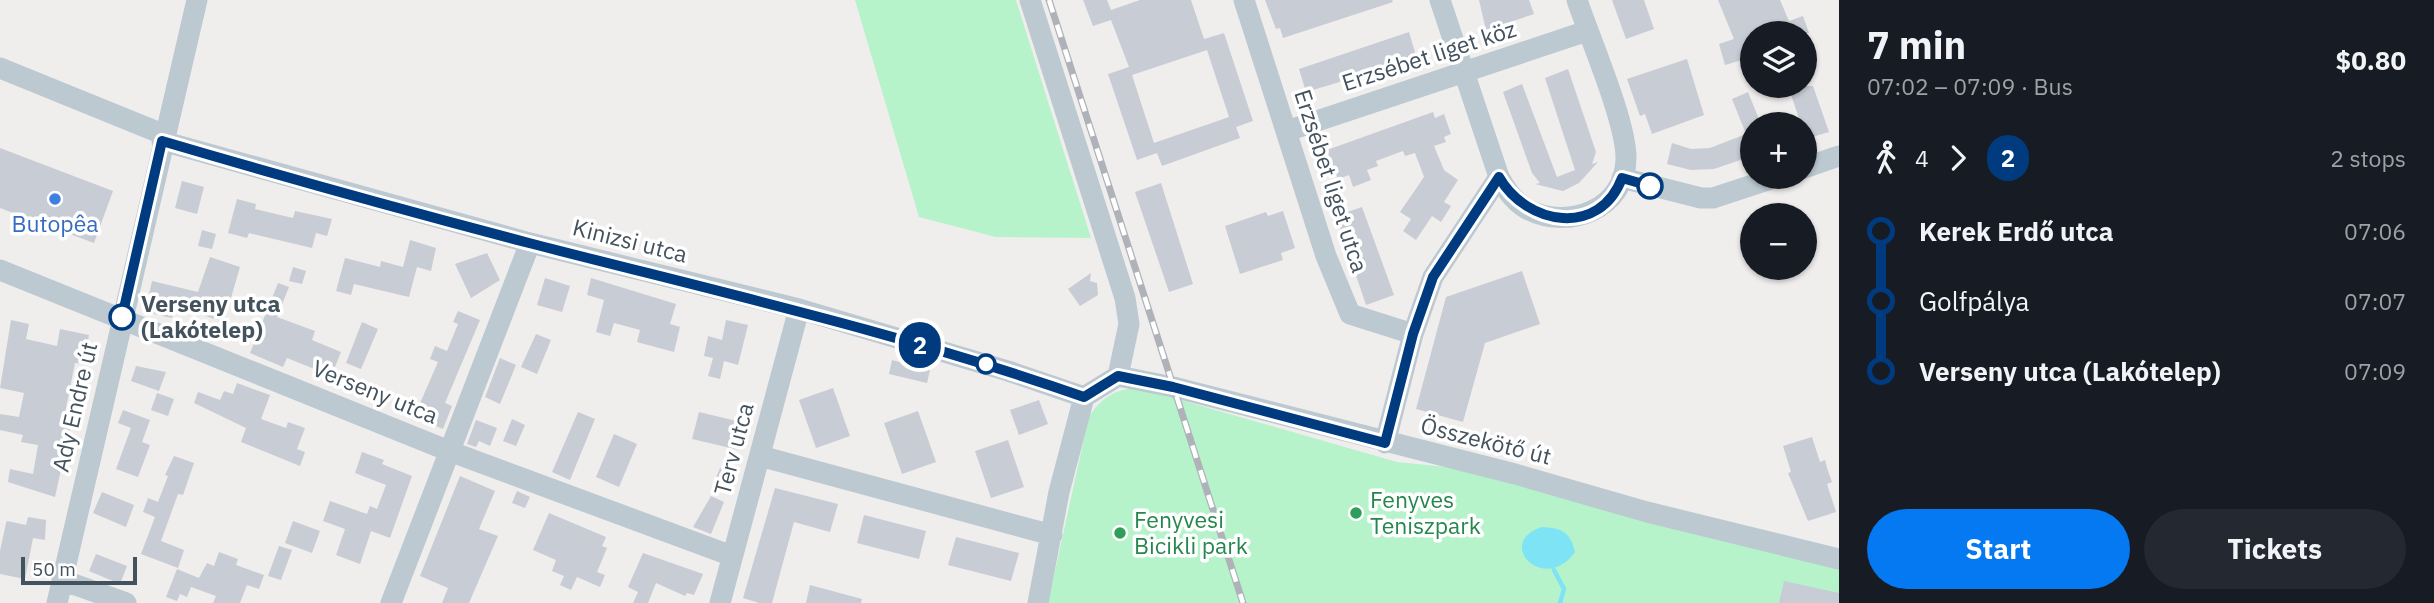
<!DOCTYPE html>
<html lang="en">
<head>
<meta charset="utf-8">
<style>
  :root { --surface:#171b24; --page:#242831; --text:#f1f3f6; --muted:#9ea1a6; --accent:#0579f2 }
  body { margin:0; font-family:"IBM Plex Sans",sans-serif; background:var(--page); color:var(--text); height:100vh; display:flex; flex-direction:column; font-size:26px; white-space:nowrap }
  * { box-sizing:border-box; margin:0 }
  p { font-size:23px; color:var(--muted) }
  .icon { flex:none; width:38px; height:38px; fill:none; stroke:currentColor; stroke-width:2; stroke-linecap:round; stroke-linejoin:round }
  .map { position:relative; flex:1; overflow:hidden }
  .side { display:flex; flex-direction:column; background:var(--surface); width:595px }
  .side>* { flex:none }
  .badge { padding:0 14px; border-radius:23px; font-size:24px; line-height:46px }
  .controls { position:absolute; left:1740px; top:21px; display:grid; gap:14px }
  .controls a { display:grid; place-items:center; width:77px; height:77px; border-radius:50%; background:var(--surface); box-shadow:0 2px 5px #0004; font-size:35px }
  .scale { position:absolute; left:21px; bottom:18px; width:116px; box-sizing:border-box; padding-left:7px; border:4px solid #43525d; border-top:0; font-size:19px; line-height:24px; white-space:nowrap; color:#43525d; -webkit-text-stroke:5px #fff; paint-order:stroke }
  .map>.badge { position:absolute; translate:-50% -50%; box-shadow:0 0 0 4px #fff }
  .legs { display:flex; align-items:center; gap:10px; height:77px; padding:0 28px; font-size:23px }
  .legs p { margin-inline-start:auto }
  .head { display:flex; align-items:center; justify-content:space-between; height:119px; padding:0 28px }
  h1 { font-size:38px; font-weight:800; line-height:52px }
  .button { display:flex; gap:14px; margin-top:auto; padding:14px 28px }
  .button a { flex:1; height:80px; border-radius:42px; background:var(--accent); color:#fff; font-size:28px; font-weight:800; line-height:80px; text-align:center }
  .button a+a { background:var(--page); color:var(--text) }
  ul { padding:0 28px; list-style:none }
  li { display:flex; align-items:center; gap:24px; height:70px; font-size:26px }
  li i { display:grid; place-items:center; width:10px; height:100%; margin:0 9px; background:currentColor }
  li i::after { content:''; width:18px; height:18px; margin:-9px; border:5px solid; border-radius:50%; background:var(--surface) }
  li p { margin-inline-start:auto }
  li:first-child i { background:linear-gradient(#0000 50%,currentColor 0) }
  li:last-child i { background:linear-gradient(currentColor 50%,#0000 0) }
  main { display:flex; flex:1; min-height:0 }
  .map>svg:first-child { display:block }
  .green { fill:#b6f3ca }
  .water { fill:#7ee3f5 }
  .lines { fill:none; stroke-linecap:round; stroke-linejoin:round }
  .stream { stroke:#7ee3f5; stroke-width:4.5 }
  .building { fill:#c8ccd4; fill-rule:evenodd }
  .minor { stroke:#bcc9d1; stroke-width:21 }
  .rail-casing { stroke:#afb3b9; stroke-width:7 }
  .rail { stroke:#fff; stroke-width:4.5; stroke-dasharray:13; stroke-linecap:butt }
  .line-1-casing { stroke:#fff; stroke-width:16 }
  .line-1 { stroke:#003b80; stroke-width:10 }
  .stop-1-dot { fill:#fff; stroke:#003b80; stroke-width:3.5 }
  .shop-dot { fill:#3f7fe0; stroke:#fff; stroke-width:2.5 }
  .leisure-dot { fill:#2e9e5b; stroke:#fff; stroke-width:2.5 }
  .labels { text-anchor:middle; stroke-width:7; stroke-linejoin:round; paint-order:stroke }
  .street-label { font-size:23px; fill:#43525d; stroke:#fff }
  .shop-label { font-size:23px; fill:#366cbe; stroke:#fff }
  .stop-label { font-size:23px; font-weight:bold; fill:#43525d; stroke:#fff; text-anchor:start }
  .leisure-label { font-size:23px; fill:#27864d; stroke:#fff; text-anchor:start }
</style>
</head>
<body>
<main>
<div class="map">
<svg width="1839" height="603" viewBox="0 0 1839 603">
  <rect width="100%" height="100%" fill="#f0eded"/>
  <!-- green -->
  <path class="green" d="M855 0H1016L1091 238 996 237 919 217Z
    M1139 388 1397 462 1515 474 1839 559V603H1048L1089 416C1104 396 1115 389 1139 388Z"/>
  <!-- water -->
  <path class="water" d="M1542 527C1562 528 1570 532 1575 552 1545 595 1493 543 1542 527Z"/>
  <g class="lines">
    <!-- stream -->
    <path class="stream" d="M1554 570 1564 589 1560 603"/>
  </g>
  <!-- building -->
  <path class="building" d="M1083 0H1107L1111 10 1140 0H1191L1204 39 1224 33 1253 121 1236 127 1240 138 1162 166 1157 153 1137 160 1108 74 1129 67 1111 20 1093 26ZM1207 50 1229 117 1154 143 1132 75Z
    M1265 0H1392L1393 2 1283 38 1280 28 1276 29Z
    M1479 0H1529L1534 14 1486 30Z
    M1612 0H1644L1654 29 1626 39Z
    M1718 0H1780L1789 21 1803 16 1809 33H1752V57L1725 65 1719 44 1734 39Z
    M1409 32 1417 59 1306 92 1299 69Z
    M1687 59 1704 115 1652 134 1645 114 1640 116 1627 79Z
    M1568 69 1596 152 1592 164 1598 162 1579 183 1563 191 1535 184 1540 183 1532 173 1503 92 1522 84 1557 177 1575 170 1545 78Z
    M1788 86H1813L1829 132 1809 138 1807 133 1804 134V124H1801Z
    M1748 92 1761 124H1752V156L1714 169 1691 170 1667 164 1672 143 1691 149 1710 148 1746 134 1732 99Z
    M1433 112 1435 118 1444 114 1451 134 1444 137 1446 142 1434 146 1444 170 1458 180 1444 202 1451 206 1441 222 1432 216 1416 240 1403 231 1411 219 1400 212 1424 177 1415 153 1405 156 1403 151 1376 161 1378 166 1367 170 1371 180 1353 187 1349 175 1338 179 1336 174 1327 177 1320 158 1329 155 1327 150Z
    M0 148 113 191 94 243 0 208Z
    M182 181 204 187 197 214 175 208Z
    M1161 183 1193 284 1169 292 1135 192Z
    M237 199 256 204 255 209 293 218 295 211 332 219 327 236 316 233 312 248 249 233 247 238 228 233Z
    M1362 207 1394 295 1366 305 1336 216Z
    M1283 211 1295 248 1281 253 1283 260 1240 274 1225 226 1266 212 1268 216Z
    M202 230 216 234 212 249 198 246Z
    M410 240 436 248 431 271 417 267 409 297 354 284 351 295 336 291 345 258 380 267 381 261 403 267Z
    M487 253 500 280 471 298 455 264Z
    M210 257 240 267 224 322 175 306 172 318 145 312 152 281 198 292Z
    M293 267 306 271 302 284 289 281Z
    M1522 271 1540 324 1485 343 1463 422 1416 409 1446 297Z
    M1091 273 1090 281 1097 283 1098 295 1080 306 1068 289Z
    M545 278 570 286 562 312 537 305Z
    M591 278 676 304 670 324 680 327 674 352 637 342 640 330 614 323 610 336 596 332 604 300 587 295Z
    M278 283 289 287 277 317 315 331 312 340 341 352 335 367 330 365 327 374 287 358 283 367 250 353Z
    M458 311 480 320 445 403 452 406 443 429 414 417 438 362 430 359 435 346 447 351 458 324 453 322Z
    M11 320 29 324 26 339 57 346 60 329 89 335 84 364 75 363 63 423 71 424 55 497 8 482 10 469 33 474 38 445 21 442 23 435 0 430V414L19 417 24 393 0 388Z
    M726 320 748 325 738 365 724 361 720 379 708 376 713 358 704 356 708 336 722 340Z
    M362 322 378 329 361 369 346 363Z
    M536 334 551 340 537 374 521 367Z
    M500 358 516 365 500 404 485 397Z
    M892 360 930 370 927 383 889 374Z
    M136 366 166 372 159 391 131 381Z
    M237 383 270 395 261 419 286 428 288 422 305 428 297 449 305 452 300 466 241 442 246 428 194 403 198 392 220 400 224 391 233 394Z
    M833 388 850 436 816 448 799 400Z
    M157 393 174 399 168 416 151 410Z
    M1039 400 1048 424 1019 435 1010 410Z
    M123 410 150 420 142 442 150 445 138 477 116 469 131 428 118 423Z
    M918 411 936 462 902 474 884 423Z
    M578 412 595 419 570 480 552 472Z
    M699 412 745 423 739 450 692 439Z
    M512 419 525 425 516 446 503 441Z
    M476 420 497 428 490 446 479 441 476 447 467 444Z
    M614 434 637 444 619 487 596 477Z
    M1812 437 1820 462 1825 460 1828 471 1832 482 1827 484 1836 512 1808 521 1788 473 1791 472 1783 446Z
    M1008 440 1024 487 991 498 975 451Z
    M362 452 384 460 382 464 412 476 390 538 371 531 360 564 336 555 345 529 323 521 330 501 367 514 370 506 377 509 386 485 355 473Z
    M174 456 194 463 183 495 178 494 161 541 184 550 178 568 141 554 155 517 143 512 148 498 158 502 168 476 165 475Z
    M720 468 733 474 728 485 715 480Z
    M460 476 495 491 479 529 498 536 469 603H442L448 588 420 576Z
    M775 488 838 504 830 532 794 522 772 603H759L743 598Z
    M517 491 530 497 525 508 512 503Z
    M102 492 134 505 126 527 93 513Z
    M711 496 724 502 711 534 693 527Z
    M549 513 606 537 602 546 607 548 597 572 605 575 600 587 577 577 571 590 560 585 564 576 552 571 556 560 533 550Z
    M864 515 926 531 919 559 857 543Z
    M28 517 46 520 45 540 33 538 25 579 0 574V551L6 523 7 521 26 525Z
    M293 521 320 531 312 553 285 543Z
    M956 537 1019 553 1011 581 948 565Z
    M279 546 292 550 281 580 268 576Z
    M219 552 238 559 236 565 264 575 259 589 247 585 240 603H213L216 596 191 587 187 597 180 594 177 601 166 597 177 569 199 578 207 563 214 566Z
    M643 553 703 574 694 595 687 593 685 596 656 583 648 603H633L638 592 628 587Z
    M96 554 127 566 120 584 89 571Z
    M1784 581 1839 593V603H1779Z
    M810 585 862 599 861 603H806Z"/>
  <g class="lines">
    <!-- minor -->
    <path class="minor" d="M1030 0 1125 298 1129 324 1118 376
      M1244 0 1326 256 1350 314 1413 334
      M1440 0 1499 177C1506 190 1514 202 1527 209 1568 231 1626 209 1626 158 1626 121 1590 39 1577 0
      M0 68 165 135
      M1287 131 1587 31
      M162 141 530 243 799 309 1008 371 1084 397
      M1804 168 1839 156
      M1622 178 1701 198H1713L1777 177
      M0 270 449 451 732 556
      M1084 397 1118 376 1173 387 1515 474 1647 512 1839 559
      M1385 443 1413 334 1433 277 1499 177
      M760 456 1052 535
      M62 580 126 603
      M57 603 197 0
      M391 603 530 243
      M720 603 799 309
      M1038 603 1059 492 1084 397"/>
    <defs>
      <path id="rail" d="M1049 0 1243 603"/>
    </defs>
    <!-- rail casing -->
    <use href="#rail" class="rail-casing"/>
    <!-- rail -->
    <use href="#rail" class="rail"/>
  </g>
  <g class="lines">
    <defs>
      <path id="line-1" d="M122 317 162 141C284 177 407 211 529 243 715 291 902 333 1084 397L1118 376 1173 387 1385 443 1413 334 1433 277 1499 177C1527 226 1600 237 1622 178L1650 186"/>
    </defs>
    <!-- line-1 casing -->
    <use href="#line-1" class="line-1-casing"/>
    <!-- line-1 -->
    <use href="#line-1" class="line-1"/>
  </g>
  <!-- markers -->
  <g class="stop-1-dot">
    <circle cx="1650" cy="186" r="12"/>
    <circle cx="122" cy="317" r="12"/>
    <circle cx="986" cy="364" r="9"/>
  </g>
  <circle class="shop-dot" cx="55" cy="199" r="7"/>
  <g class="leisure-dot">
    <circle cx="1356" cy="513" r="7"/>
    <circle cx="1120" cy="533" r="7"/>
  </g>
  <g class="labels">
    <!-- street labels -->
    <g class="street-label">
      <text transform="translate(1429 56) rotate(-18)" y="8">Erzsébet liget köz</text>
      <text transform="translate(1331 181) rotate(72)" y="8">Erzsébet liget utca</text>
      <text transform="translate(630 241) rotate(14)" y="8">Kinizsi utca</text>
      <text transform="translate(375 392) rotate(22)" y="8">Verseny utca</text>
      <text transform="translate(75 407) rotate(-77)" y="8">Ady Endre út</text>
      <text transform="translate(1486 441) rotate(14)" y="8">Összekötő út</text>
      <text transform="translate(734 449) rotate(-75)" y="8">Terv utca</text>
    </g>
    <!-- shop labels -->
    <g class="shop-label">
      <text x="55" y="232">Butopêa</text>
    </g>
    <!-- stop labels -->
    <g class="stop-label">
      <text x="141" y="312">Verseny utca<tspan x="141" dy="26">(Lakótelep)</tspan></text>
    </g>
    <!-- leisure labels -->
    <g class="leisure-label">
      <text x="1370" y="508">Fenyves<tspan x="1370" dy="26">Teniszpark</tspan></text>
      <text x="1134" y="528">Fenyvesi<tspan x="1134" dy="26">Bicikli park</tspan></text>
    </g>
  </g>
</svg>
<div class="controls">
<a><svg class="icon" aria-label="layers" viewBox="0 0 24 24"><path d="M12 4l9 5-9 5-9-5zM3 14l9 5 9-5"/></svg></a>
<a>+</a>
<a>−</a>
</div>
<div class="scale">50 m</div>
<b class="badge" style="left:920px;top:345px;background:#003b80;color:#fff">2</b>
</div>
<section class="side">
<div class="head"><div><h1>7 min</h1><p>07:02 – 07:09 · Bus</p></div><b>$0.80</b></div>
<div class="legs"><svg class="icon" aria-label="walk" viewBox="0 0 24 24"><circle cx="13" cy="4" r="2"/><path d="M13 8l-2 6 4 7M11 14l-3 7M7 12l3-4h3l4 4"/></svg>4<svg class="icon" aria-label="forward" viewBox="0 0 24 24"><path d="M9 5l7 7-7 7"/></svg><b class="badge" style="background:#003b80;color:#fff">2</b><p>2 stops</p></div>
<ul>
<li><i style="color:#003b80"></i><b>Kerek Erdő utca</b><p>07:06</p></li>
<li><i style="color:#003b80"></i><span>Golfpálya</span><p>07:07</p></li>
<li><i style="color:#003b80"></i><b>Verseny utca (Lakótelep)</b><p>07:09</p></li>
</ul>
<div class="button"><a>Start</a><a>Tickets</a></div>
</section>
</main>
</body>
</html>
